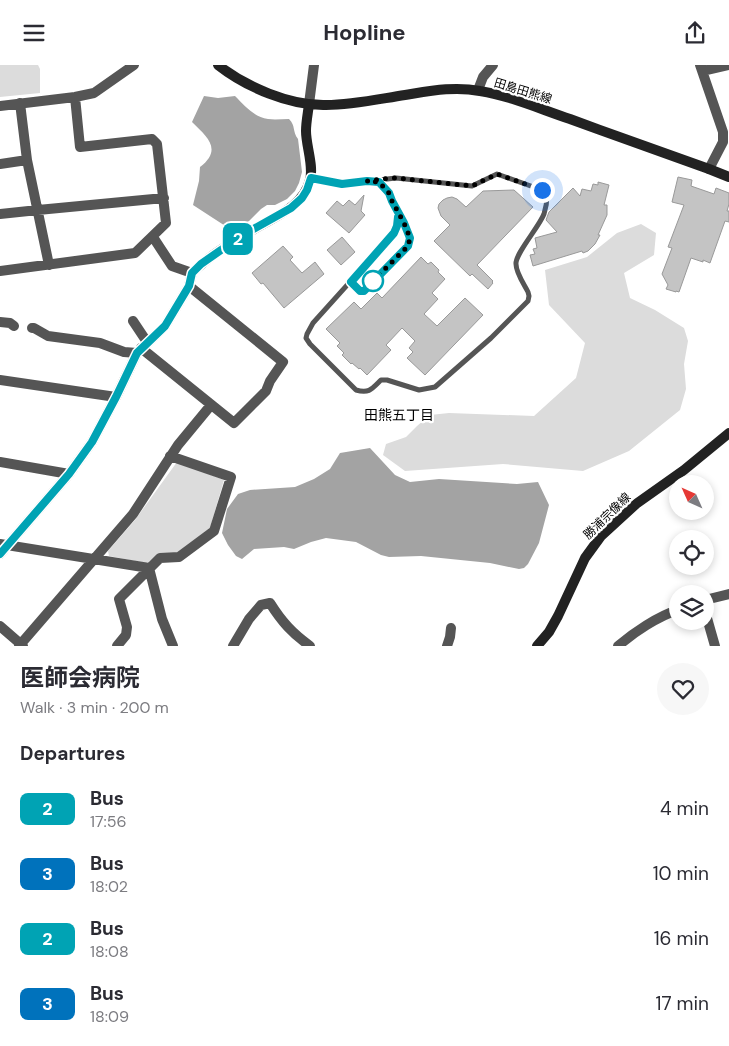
<!DOCTYPE html>
<html lang="en">
<head>
<meta charset="utf-8">
<style>
  :root { --surface:#fff; --page:#f7f7f7; --text:#2b2b33; --muted:#7c7c81 }
  body { margin:0; font-family:"DM Sans","Noto Sans JP",sans-serif; background:var(--page); color:var(--text); height:100vh; display:flex; flex-direction:column; font-size:19px; white-space:nowrap }
  * { box-sizing:border-box; margin:0 }
  p { font-size:16px; color:var(--muted) }
  .icon { flex:none; width:28px; height:28px; fill:none; stroke:currentColor; stroke-width:2; stroke-linecap:round; stroke-linejoin:round }
  .map { position:relative; height:581px; overflow:hidden }
  .drawer { display:flex; flex-direction:column; background:var(--surface); flex:1 }
  .drawer>* { flex:none }
  .badge { padding:0 10px; border-radius:8px; font-size:18px; line-height:32px }
  .needle { width:32px; rotate:315deg }
  .buttons { position:absolute; left:669px; top:410px; display:grid; gap:10px }
  .buttons a { display:grid; place-items:center; width:45px; height:45px; border-radius:50%; background:var(--surface); box-shadow:0 2px 8px #0003; font-size:25px }
  .you { position:absolute; width:25px; height:25px; margin:-12px; border:4px solid #fff; border-radius:50%; background:#1a73e8; box-shadow:0 0 0 8px #1a73e833 }
  .map>.badge { position:absolute; translate:-50% -50%; box-shadow:0 0 0 2px #fff }
  h2 { padding:0 20px; font-size:19px; line-height:45px }
  .round { display:grid; place-items:center; flex:none; width:52px; height:52px; border-radius:26px; background:var(--page) }
  .headline { display:flex; align-items:center; justify-content:space-between; height:85px; padding:0 20px }
  h1 { font-size:24px; font-weight:700; line-height:38px }
  ul { padding:0; list-style:none }
  li { display:flex; align-items:center; gap:15px; height:65px; padding:0 20px }
  li div { flex:1 }
  li b { display:block; font-size:19px }
  li em { font-style:normal }
  li .badge { min-width:55px; font-weight:700; text-align:center }
  header { display:flex; justify-content:space-between; align-items:center; height:65px; padding:0 20px; background:var(--surface); font-size:22px; font-weight:700 }
  .map>svg:first-child { display:block }
  .green { fill:#dcdcdc }
  .water { fill:#a3a3a3 }
  .building { fill:#c4c4c4; stroke:#999 }
  .lines { fill:none; stroke-linecap:round; stroke-linejoin:round }
  .lane { stroke:#555; stroke-width:5 }
  .street { stroke:#555; stroke-width:10 }
  .secondary { stroke:#222; stroke-width:10 }
  .line-casing { stroke:#fff; stroke-width:11 }
  .line { stroke:#00a3b4; stroke-width:8 }
  .walk { stroke:#000; stroke-width:5; stroke-dasharray:0 9 }
  .stop-dot { fill:#fff; stroke:#00a3b4; stroke-width:2.5 }
  .labels { text-anchor:middle; stroke-width:4.5; stroke-linejoin:round; paint-order:stroke }
  .street-label { font-size:12px; fill:#000; stroke:#fff }
  .neighbourhood-label { font-size:14px; fill:#000; stroke:#fff }
</style>
</head>
<body>
<header><svg class="icon" aria-label="menu" viewBox="0 0 24 24"><path d="M4 6h16M4 12h16M4 18h16"/></svg>Hopline<svg class="icon" aria-label="share" viewBox="0 0 24 24"><path d="M12 15V3M7 8l5-5 5 5M5 13v7h14v-7"/></svg></header>
<div class="map">
<svg width="729" height="581" viewBox="0 0 729 581">
  <rect width="100%" height="100%" fill="#fff"/>
  <!-- green -->
  <path class="green" d="M0 0H38L40 4V28L0 32Z
    M641 159 656 168 654 190 624 208 630 233 655 245 684 263 688 276 684 299 686 324 680 345 629 386 583 406 503 399 405 406 383 390 386 379 406 372 417 361 430 350 449 348 534 351 576 313 585 278 549 240 545 205 587 192 617 168Z
    M177 397 224 415 210 463 177 488 146 498 109 491 108 486 135 455Z"/>
  <!-- water -->
  <path class="water" d="M204 31 218 33 235 31C245 41 254 52 268 54 275 55 282 54 289 54 296 61 292 66 298 74L302 107 299 118 295 126 287 134 275 140H267L261 144 249 156 233 166 193 140 199 116 200 102C223 84 207 72 192 57Z
    M370 383 395 410 410 417 439 414 517 419 538 417 549 440 539 478 528 499 524 503 519 504 490 498 421 491 389 492 381 490 356 477 326 473 311 477 294 484 284 482 254 484 242 494 236 491 228 480 222 468 227 444 238 429 250 425 295 422 314 414 330 404 340 388Z"/>
  <!-- building -->
  <path class="building" d="M678 112 692 115 691 121 714 129 716 123 729 128V139L727 146H729V157L725 156 710 198 703 195V197L691 193 679 227 676 226V227L666 224 668 220 662 209 672 183 668 182 684 140 672 137Z
    M598 117 609 120 604 140H607V150L598 170H600L595 179 588 186 583 188 582 186 533 201 530 190 535 189 533 184 537 183 535 173 557 167 546 155 549 147 573 123 580 131 582 124 591 126 593 119 598 120Z
    M514 125 533 142 477 200 493 216 492 217 493 218 488 224 472 209 470 211 434 176 450 160 441 151 438 143 439 139 443 135 447 133 452 132 457 134 466 142 483 126Z
    M364 130 361 146 365 150 349 168 326 148 337 136 343 141 349 135 355 140Z
    M342 172 355 187 341 200 327 185Z
    M283 181 293 192 290 195 302 208 315 197 324 209 284 243 263 218 261 219 252 208Z
    M421 192 428 199 431 197 439 205 438 207 445 214 432 228 438 234 424 249 437 261 465 233 483 250 425 310 407 293 413 287 409 283 415 276 402 263 386 280 391 285 367 310 360 303 359 304 352 298 351 299 342 290 344 288 337 281 340 278 326 264 354 237 361 244 377 228 382 233Z"/>
  <g class="lines">
    <!-- lane -->
    <path class="lane" d="M311 113 343 119 396 113 472 121 497 109 542 125 547 130C547 136 546 143 544 149 539 162 515 189 516 199 516 208 524 219 528 227L529 231 528 236 491 273 435 322 419 325 387 315H381C372 324 369 329 356 325L310 279 306 273 307 269 313 258 394 168 397 161 398 152 389 128 379 117H367
      M351 217 360 226H364L408 181 409 173 404 158 398 147"/>
    <!-- street -->
    <path class="street" d="M700 0 723 67V77L709 104
      M703 6 728 0
      M478 25 483 12 493 0
      M20 38 27 95 49 200
      M309 39 314 0
      M0 41 75 32 94 28 134 0
      M0 99 27 95
      M0 149 38 145 164 133
      M0 206 135 188 166 158 157 79 152 74 80 82 75 32
      M133 256 147 277
      M0 257 10 258 14 261
      M32 263H34L48 271 100 278 124 287 137 288 165 261 189 221 192 208 172 201 153 172
      M141 283 234 358 266 326 270 316 283 297 189 221
      M0 315 116 332
      M0 397 69 409
      M0 479 149 503
      M149 503 162 554 173 581
      M705 535 729 529
      M705 546 715 581
      M0 561 23 581
      M19 581 133 449 178 380 211 340
      M117 581 126 570 127 562 119 534 160 493 179 492 214 466 231 412 170 391
      M233 581 249 554 261 540 270 538C282 557 292 568 310 581
      M447 581 450 572 451 563
      M618 581C633 568 658 551 678 545"/>
    <!-- secondary -->
    <path class="secondary" d="M218 0C246 22 290 41 326 40 353 40 379 34 405 30 430 26 454 21 480 26 511 31 540 44 570 54 616 71 662 87 709 104L729 112
      M192 208C209 191 231 178 251 166 273 152 303 143 310 115 314 101 306 81 306 66 306 57 308 48 309 39
      M0 489 69 409 92 377 116 332 137 288
      M537 581 549 567 558 551 585 493 601 471 636 439 684 405 729 368"/>
  </g>
  <g class="lines">
    <defs>
      <path id="line" d="M0 489 69 409 92 377 116 332 137 288 165 261 189 221 192 208 201 199 221 185 250 166 291 143 302 133 307 125 311 113 342 119 367 116 379 117 389 128 392 136 404 158 410 173 408 181 364 226H360L351 217 394 168 397 161 398 152"/>
    </defs>
    <!-- line casing -->
    <use href="#line" class="line-casing"/>
    <!-- line -->
    <use href="#line" class="line"/>
    <!-- walk -->
    <path class="walk" d="M373 216 408 181 410 173 404 158 392 136 389 128 379 117 367 116 381 114 396 113 472 121 497 109 542 125"/>
  </g>
  <!-- markers -->
  <circle class="stop-dot" cx="373" cy="216" r="10"/>
  <g class="labels">
    <!-- street labels -->
    <g class="street-label">
      <text transform="translate(523 26) rotate(17)" y="4">田島田熊線</text>
      <text transform="translate(607 451) rotate(-44)" y="4">勝浦宗像線</text>
    </g>
    <!-- neighbourhood labels -->
    <g class="neighbourhood-label">
      <text x="399" y="355">田熊五丁目</text>
    </g>
  </g>
</svg>
<div class="buttons">
<a><svg class="needle" viewBox="-14 -14 28 28"><path d="M0-13l5 13h-10z" fill="#e53935"/><path d="M0 13l5-13h-10z" fill="#7c7c81"/></svg></a>
<a><svg class="icon" aria-label="locate" viewBox="0 0 24 24"><circle cx="12" cy="12" r="6"/><path d="M12 2v4M12 18v4M2 12h4M18 12h4"/></svg></a>
<a><svg class="icon" aria-label="layers" viewBox="0 0 24 24"><path d="M12 4l9 5-9 5-9-5zM3 14l9 5 9-5"/></svg></a>
</div>
<div class="you" style="left:542px;top:125px"></div>
<b class="badge" style="left:238px;top:174px;background:#00a3b4;color:#fff">2</b>
</div>
<section class="drawer">
<div class="headline"><div><h1>医師会病院</h1><p>Walk · 3 min · 200 m</p></div><a class="round"><svg class="icon" aria-label="heart" viewBox="0 0 24 24"><path d="M12 20l-8-8c-3-5 5-10 8-4 3-6 11-1 8 4z"/></svg></a></div>
<h2>Departures</h2>
<ul>
<li><span class="badge" style="background:#00a3b4;color:#fff">2</span><div><b>Bus</b><p>17:56</p></div><em>4 min</em></li>
<li><span class="badge" style="background:#0072bc;color:#fff">3</span><div><b>Bus</b><p>18:02</p></div><em>10 min</em></li>
<li><span class="badge" style="background:#00a3b4;color:#fff">2</span><div><b>Bus</b><p>18:08</p></div><em>16 min</em></li>
<li><span class="badge" style="background:#0072bc;color:#fff">3</span><div><b>Bus</b><p>18:09</p></div><em>17 min</em></li>
</ul>
</section>
</body>
</html>
